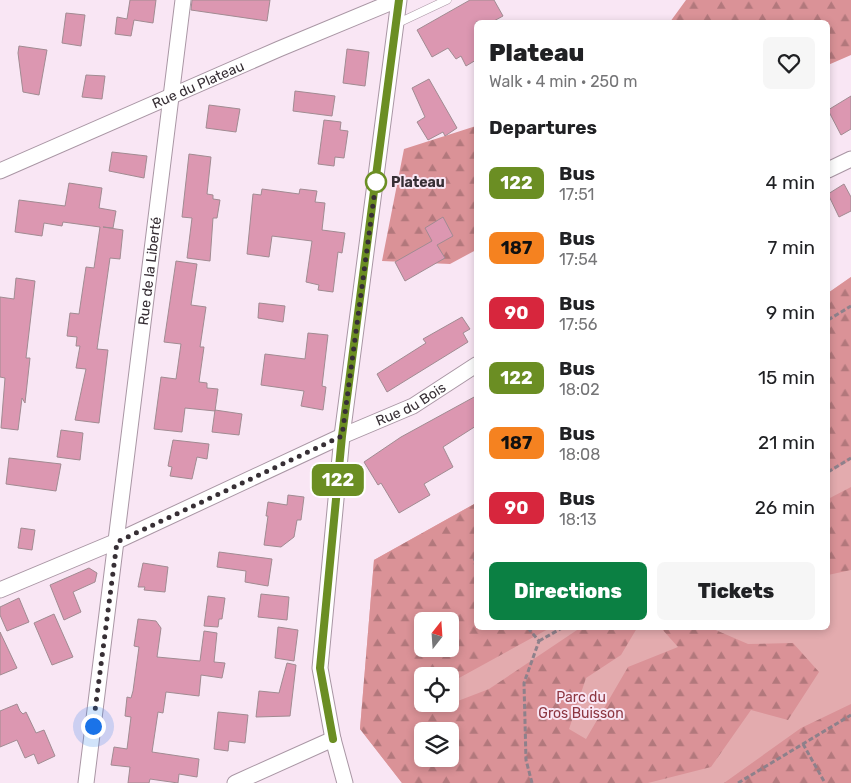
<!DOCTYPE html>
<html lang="en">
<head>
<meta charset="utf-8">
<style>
  :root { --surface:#fff; --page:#f6f6f6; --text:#202124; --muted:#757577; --accent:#0b8043 }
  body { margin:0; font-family:Rubik,sans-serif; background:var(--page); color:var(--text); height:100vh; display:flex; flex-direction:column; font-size:19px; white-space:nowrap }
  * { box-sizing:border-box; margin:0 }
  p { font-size:16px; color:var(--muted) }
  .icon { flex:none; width:28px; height:28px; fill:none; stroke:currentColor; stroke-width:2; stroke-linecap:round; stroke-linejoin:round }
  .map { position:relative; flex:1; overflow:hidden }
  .details { position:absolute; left:474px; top:20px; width:356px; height:610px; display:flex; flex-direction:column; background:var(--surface); border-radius:8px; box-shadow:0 2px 8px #0003 }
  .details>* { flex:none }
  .badge { padding:0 10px; border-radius:8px; font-size:18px; line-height:32px }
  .needle { width:32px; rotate:17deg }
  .tools { position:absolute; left:414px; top:612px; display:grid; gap:10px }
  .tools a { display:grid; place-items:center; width:45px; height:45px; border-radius:8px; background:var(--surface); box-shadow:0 2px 8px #0003; font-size:25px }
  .you { position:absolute; width:25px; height:25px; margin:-12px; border:4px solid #fff; border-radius:50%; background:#1a73e8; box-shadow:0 0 0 8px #1a73e833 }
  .map>.badge { position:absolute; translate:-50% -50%; box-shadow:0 0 0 2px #fff }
  h2 { padding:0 15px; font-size:19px; line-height:45px }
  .round { display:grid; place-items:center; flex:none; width:52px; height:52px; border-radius:8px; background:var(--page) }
  .overview { display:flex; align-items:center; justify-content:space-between; height:85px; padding:0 15px }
  h1 { font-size:24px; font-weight:800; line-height:38px }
  .button { display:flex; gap:10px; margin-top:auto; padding:10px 15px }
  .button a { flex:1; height:58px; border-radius:8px; background:var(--accent); color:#fff; font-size:20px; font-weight:800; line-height:58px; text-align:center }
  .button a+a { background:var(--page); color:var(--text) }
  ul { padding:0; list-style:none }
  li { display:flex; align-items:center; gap:15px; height:65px; padding:0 15px }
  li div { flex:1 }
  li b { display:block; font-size:19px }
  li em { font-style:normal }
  li .badge { min-width:55px; font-weight:700; text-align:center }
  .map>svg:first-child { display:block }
  .green { fill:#e3abae; fill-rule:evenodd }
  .forest { fill:url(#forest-firs); fill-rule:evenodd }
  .building { fill:#dc97b1; stroke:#a18b92 }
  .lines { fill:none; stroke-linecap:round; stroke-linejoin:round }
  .service-casing { stroke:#a996a4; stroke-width:9 }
  .minor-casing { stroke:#a996a4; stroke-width:17 }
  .path { stroke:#8e818b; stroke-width:3; stroke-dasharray:5 2.5; stroke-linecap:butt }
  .service { stroke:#fff; stroke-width:8 }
  .minor { stroke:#fff; stroke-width:15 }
  .line-casing { stroke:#fff; stroke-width:11 }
  .line { stroke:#6b8e23; stroke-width:8 }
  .walk { stroke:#372f35; stroke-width:5; stroke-dasharray:0 9 }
  .stop-dot { fill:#fff; stroke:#6b8e23; stroke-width:2.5 }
  .labels { text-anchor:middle; stroke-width:4; stroke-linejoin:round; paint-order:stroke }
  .street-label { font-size:14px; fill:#372f35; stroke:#f9e6f4 }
  .stop-label { font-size:14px; font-weight:bold; fill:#372f35; stroke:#f9e6f4; text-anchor:start }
  .park-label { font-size:14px; fill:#8d3641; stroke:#f9e6f4 }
</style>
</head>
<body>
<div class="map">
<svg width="851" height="783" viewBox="0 0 851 783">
  <defs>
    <pattern id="forest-firs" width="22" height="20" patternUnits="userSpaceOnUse" patternTransform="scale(1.25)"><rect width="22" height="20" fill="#da9297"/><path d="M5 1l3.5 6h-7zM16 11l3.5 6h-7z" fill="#b2787c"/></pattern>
  </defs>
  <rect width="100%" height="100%" fill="#f9e6f4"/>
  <!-- green -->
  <path class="green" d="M851 277V783H402L360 729 374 560 476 503V628H828V293ZM422 621H450V649H422ZM422 676H450V704H422ZM422 731H450V759H422Z"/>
  <!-- forest -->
  <path class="forest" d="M686 0H851V55L828 65V22H670Z
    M476 126V250L450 264 382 261 404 149Z
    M851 277V460L828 473V293Z
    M851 487V570L828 575V499Z
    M476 503V628H550L459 678 450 695V676H422V704H450L489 689 580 628H637L621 655 586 678 569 729 586 739 628 667 678 647 661 628H711L748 644 793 643 819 672 788 720 751 710 711 767 648 783H402L360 729 374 560ZM422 621H450V649H422ZM450 731V759H422V731Z
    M851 704V783H724L801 728Z"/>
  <!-- building -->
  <path class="building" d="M130 0H156L153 23 134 20 131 36 115 34 117 17 127 19Z
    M192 0H270L267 21 191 10Z
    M470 0H494L503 16 492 22H476V60L466 66 461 56 456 59 448 48 432 57 417 30Z
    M66 13 85 15 81 46 62 43Z
    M19 46 47 50 39 95 23 92 18 53Z
    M347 49 369 52 365 86 343 83Z
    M86 75 105 76 102 99 82 97Z
    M429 79 457 128 445 136 443 132 428 140 417 122 425 117 412 88Z
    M295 91 335 96 332 116 293 111Z
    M851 96V129L841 135 828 110Z
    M209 105 240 109 236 132 206 128Z
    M324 120 341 122 340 130 348 131 344 158 335 157 334 166 318 164Z
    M112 152 147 156 144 178 109 171Z
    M189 154 211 157 207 194 213 195V199L220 200 217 218H213L210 261 187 258 192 218 182 217Z
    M69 183 102 188 99 208 116 211 113 228 103 227 123 230 120 259 110 258 97 349 108 350 99 423 75 420 86 369 76 368 80 346H76L77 337 67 336 70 313 79 314 86 267 94 268 100 227 63 222 62 226 44 223 42 236 15 232 19 200 65 206Z
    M844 184 851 197V211L839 217 828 194Z
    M262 189 299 194 300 189 317 191 315 202 325 203 322 230 345 233 342 253 338 252 333 292 318 290 319 285 306 282 312 241 272 236 269 257 247 254 253 194 261 195Z
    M443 217 453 236 437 245 445 258 405 281 395 262 432 241 425 228Z
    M176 261 197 264 191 305 206 307 200 347H204L199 382 207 383V388L218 389 215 411 185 408 182 432 154 429 161 377 176 379 181 344 164 342Z
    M16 278 35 281 26 358H30L25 403 22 398 18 430 1 428 5 378 0 377V297L14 299Z
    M259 303 285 306 283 322 258 318Z
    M462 317 470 329 463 333 468 342 387 392 377 374 426 343 423 339Z
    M308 333 328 335 322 386 326 387 323 410 301 406 304 391 261 385 265 354 305 359Z
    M476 396V426L443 447 453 467 424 484 430 495 399 513 381 483 378 485 364 462 401 437Z
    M215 410 242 414 239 435 212 432Z
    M61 430 83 433 80 460 57 457Z
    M173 440 209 444 207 459 197 457 192 479 170 476 172 467 168 466Z
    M9 458 61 464 56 491 6 484Z
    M288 495 304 497 301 520H297L294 537 281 547 264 545 268 516H266L268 502 287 505Z
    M21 528 35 530 32 550 18 548Z
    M219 552 272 559 268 586 245 582 246 571 217 567Z
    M143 563 168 567 165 592 144 590 145 587H138Z
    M89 568 97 573 95 582 73 592 81 612 64 620 50 585Z
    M261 594 289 597 287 620 258 617Z
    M208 596 225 598 222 619H219L218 627 204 626Z
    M19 598 29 622 7 631 0 615V607Z
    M54 614 73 657 52 665 34 623Z
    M138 619 156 621 161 628 157 657 200 661 204 631 217 633 214 662 225 663 222 678 201 675 199 696 166 692 163 713 158 712 152 752 199 759 197 777 179 774 178 783 150 779 149 783H128L130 767 111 765 114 747 127 749 131 717 125 716 127 697 131 698 133 691 139 647 134 646Z
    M278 627 298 630 294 661 275 658Z
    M0 632 17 668 0 675Z
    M287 663 296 665 290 716 256 717 259 691 279 693Z
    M17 704 20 711 23 714 26 712 36 733 44 730 55 756 38 764 34 754 25 758 17 740 0 747V711Z
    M218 712 248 715 245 743 229 741 228 751 214 749Z"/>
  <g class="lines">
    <defs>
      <path id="service" d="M396 24 447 0"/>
      <g id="minor">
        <path d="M828 170 851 159"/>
        <path id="s1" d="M0 171 279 49 397 0"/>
        <path id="s2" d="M0 590 117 541 342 436 413 406 476 365"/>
        <path id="s3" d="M86 783 183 0"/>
        <path d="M235 783 333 739"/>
        <path d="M345 783 333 739 320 668 342 436 399 0"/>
      </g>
    </defs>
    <!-- service casing -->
    <use href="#service" class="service-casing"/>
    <!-- minor casing -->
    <use href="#minor" class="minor-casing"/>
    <!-- path -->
    <path class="path" d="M828 320 851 306
      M828 472 851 458
      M476 556 474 562 476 565
      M528 628 539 641 524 683 526 760 532 783
      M539 641 562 628
      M803 744 825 783
      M738 783 851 715"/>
    <!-- service -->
    <use href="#service" class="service"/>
    <!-- minor -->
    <use href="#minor" class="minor"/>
  </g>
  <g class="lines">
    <defs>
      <path id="line" d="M333 739 320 668 342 436 399 0"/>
    </defs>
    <!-- line casing -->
    <use href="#line" class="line-casing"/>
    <!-- line -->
    <use href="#line" class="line"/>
    <!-- walk -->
    <path class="walk" d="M93 726 117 542 342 436 376 182"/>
  </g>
  <!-- markers -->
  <circle class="stop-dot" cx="376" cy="182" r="10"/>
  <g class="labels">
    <!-- street labels -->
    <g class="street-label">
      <text dy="5" stroke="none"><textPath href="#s1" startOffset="216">Rue du Plateau</textPath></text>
      <text dy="5" stroke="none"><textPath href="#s3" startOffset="516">Rue de la Liberté</textPath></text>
      <text dy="5" stroke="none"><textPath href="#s2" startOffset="451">Rue du Bois</textPath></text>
    </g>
    <!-- stop labels -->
    <g class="stop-label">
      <text x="391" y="187">Plateau</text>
    </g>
    <!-- park labels -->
    <g class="park-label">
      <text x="581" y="702">Parc du<tspan x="581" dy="16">Gros Buisson</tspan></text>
    </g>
  </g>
</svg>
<div class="tools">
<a><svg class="needle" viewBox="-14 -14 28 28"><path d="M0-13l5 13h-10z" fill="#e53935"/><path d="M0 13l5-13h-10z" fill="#757577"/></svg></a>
<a><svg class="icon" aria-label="locate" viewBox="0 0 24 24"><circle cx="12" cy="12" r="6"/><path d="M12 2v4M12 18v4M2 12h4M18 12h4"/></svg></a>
<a><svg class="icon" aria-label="layers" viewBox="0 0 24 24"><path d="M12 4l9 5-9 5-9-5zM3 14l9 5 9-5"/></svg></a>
</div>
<div class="you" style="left:93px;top:726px"></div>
<b class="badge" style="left:338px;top:480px;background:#6b8e23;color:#fff">122</b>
<section class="details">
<div class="overview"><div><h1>Plateau</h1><p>Walk · 4 min · 250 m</p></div><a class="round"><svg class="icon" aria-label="heart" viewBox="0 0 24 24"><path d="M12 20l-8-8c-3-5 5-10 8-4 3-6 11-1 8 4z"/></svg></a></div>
<h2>Departures</h2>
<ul>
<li><span class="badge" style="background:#6b8e23;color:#fff">122</span><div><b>Bus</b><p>17:51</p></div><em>4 min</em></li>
<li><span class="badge" style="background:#f58220;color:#111">187</span><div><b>Bus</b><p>17:54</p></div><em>7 min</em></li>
<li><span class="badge" style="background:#d7263d;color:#fff">90</span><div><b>Bus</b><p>17:56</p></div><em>9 min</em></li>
<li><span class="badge" style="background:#6b8e23;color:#fff">122</span><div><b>Bus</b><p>18:02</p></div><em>15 min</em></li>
<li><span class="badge" style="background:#f58220;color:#111">187</span><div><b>Bus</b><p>18:08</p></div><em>21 min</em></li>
<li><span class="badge" style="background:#d7263d;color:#fff">90</span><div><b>Bus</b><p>18:13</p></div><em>26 min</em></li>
</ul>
<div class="button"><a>Directions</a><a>Tickets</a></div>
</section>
</div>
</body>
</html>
